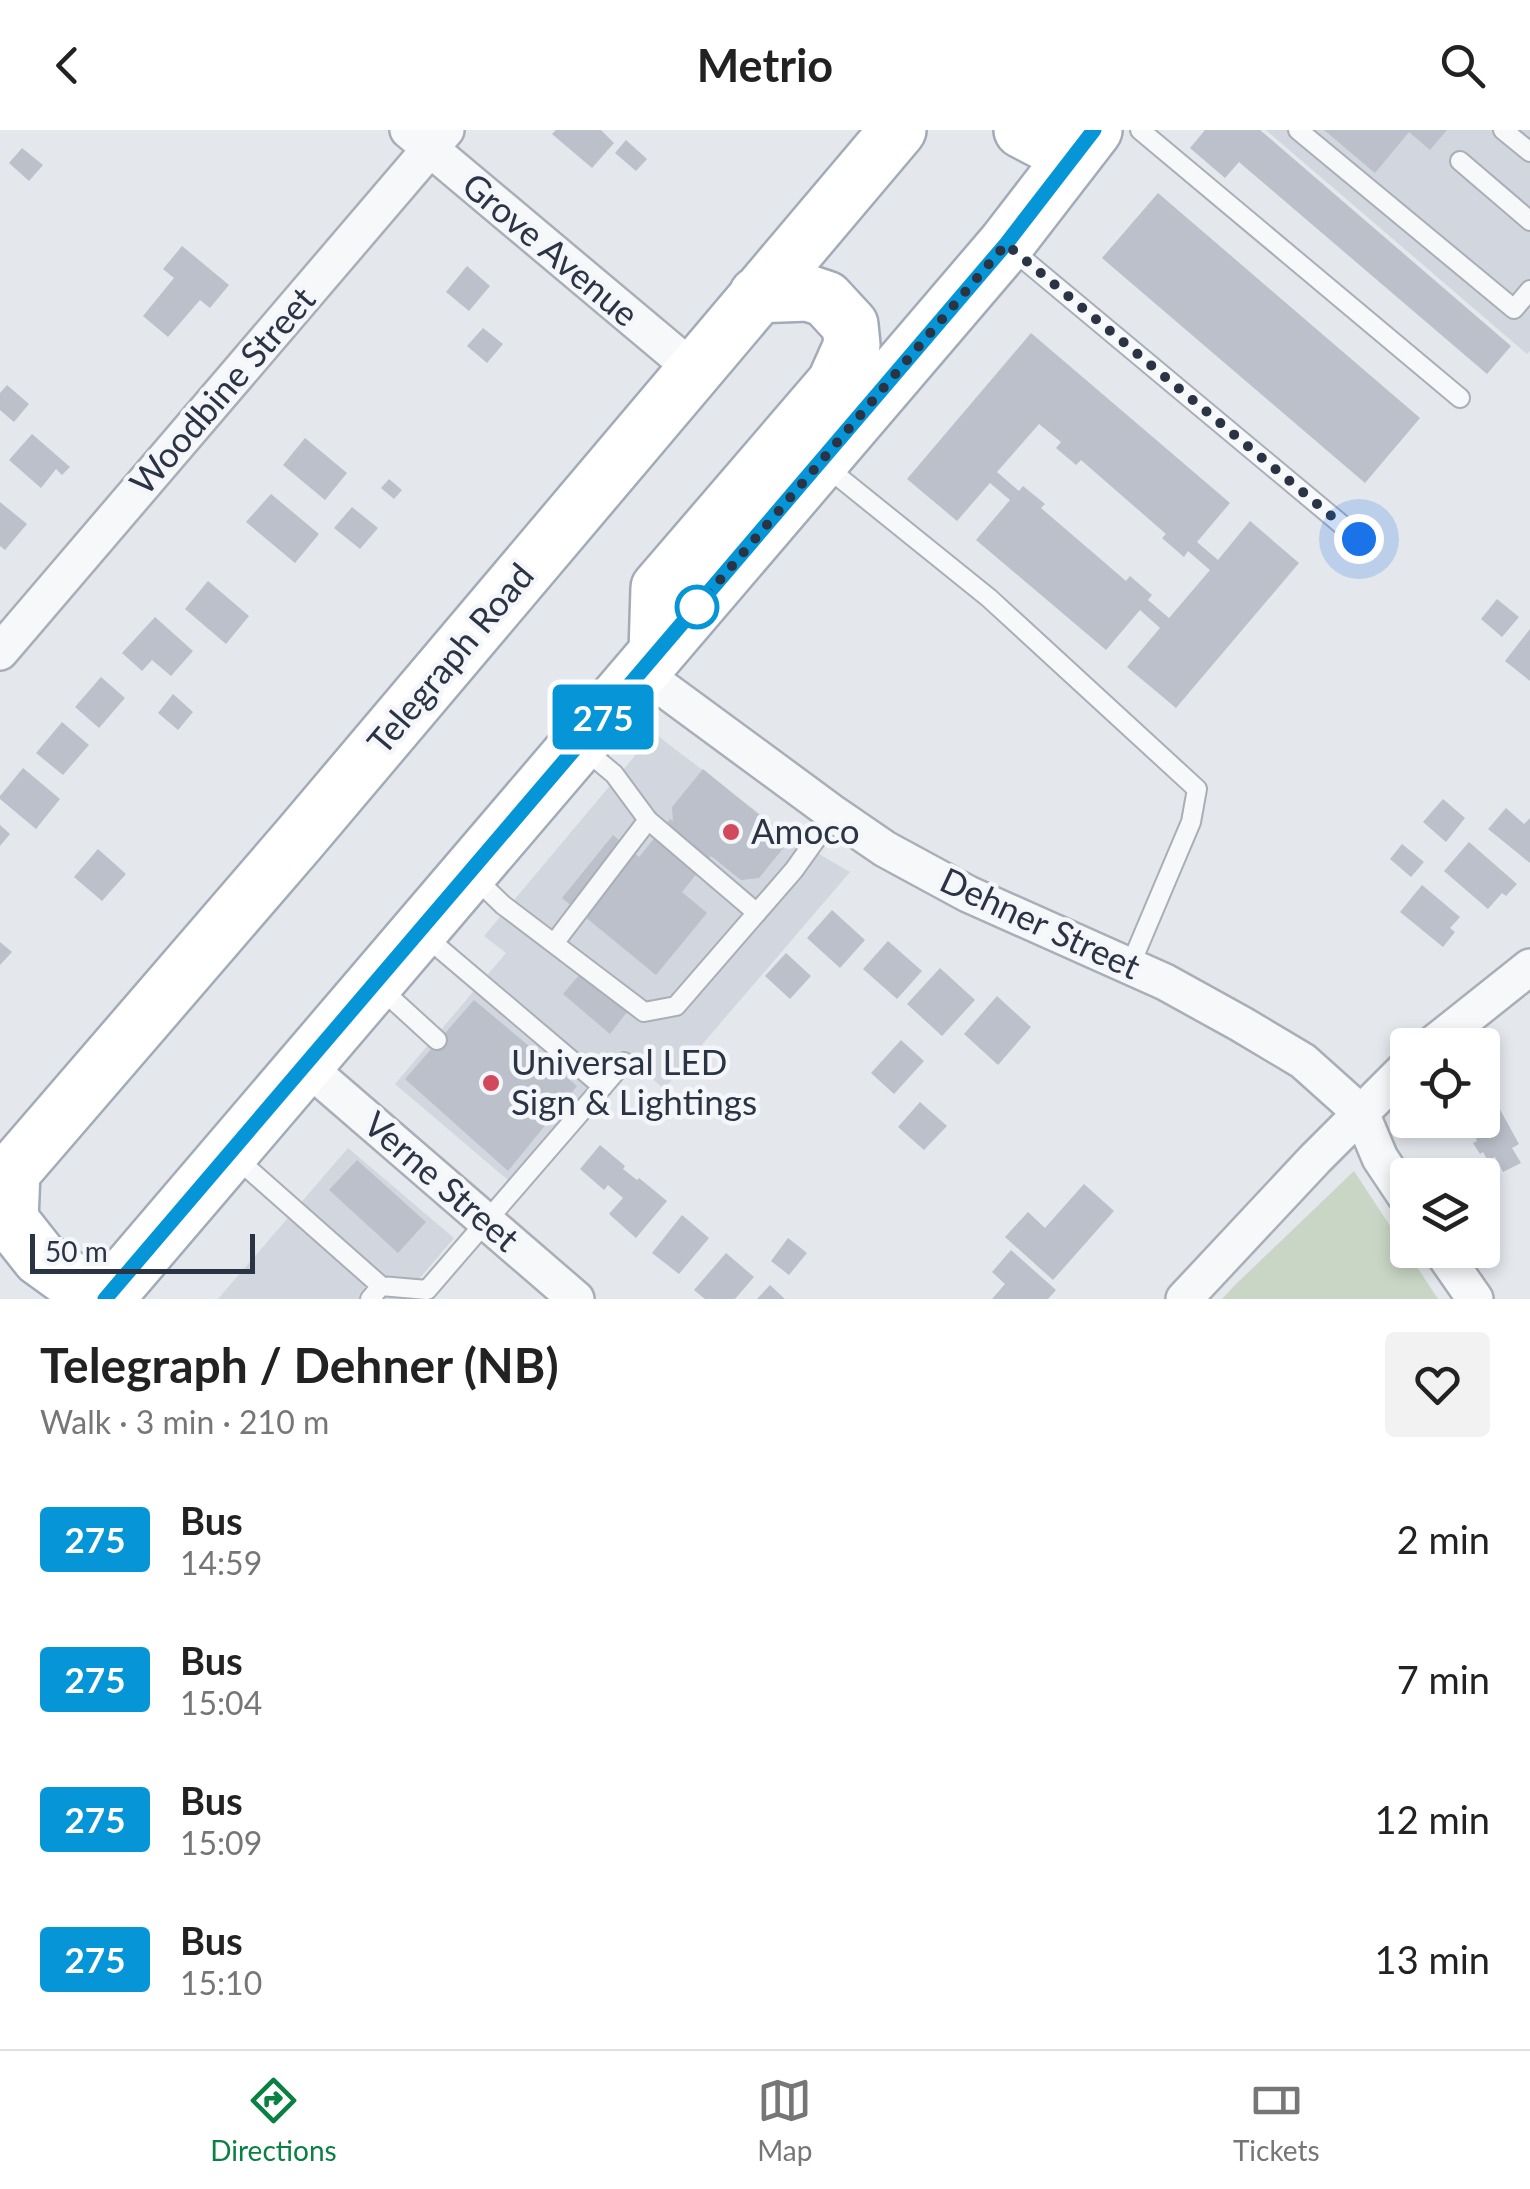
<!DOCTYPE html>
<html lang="en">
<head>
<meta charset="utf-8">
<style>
  :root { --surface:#fff; --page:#f2f2f2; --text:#222; --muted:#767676; --line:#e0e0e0; --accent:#0b8043 }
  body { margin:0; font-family:Lato,sans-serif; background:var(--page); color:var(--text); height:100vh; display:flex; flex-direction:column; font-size:38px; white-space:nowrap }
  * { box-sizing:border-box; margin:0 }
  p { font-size:32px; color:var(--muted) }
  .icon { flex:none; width:55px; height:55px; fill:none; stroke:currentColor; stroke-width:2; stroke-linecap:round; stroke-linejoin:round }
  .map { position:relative; height:1169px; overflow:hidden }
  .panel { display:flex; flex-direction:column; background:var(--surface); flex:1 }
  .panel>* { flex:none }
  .badge { padding:0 20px; border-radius:8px; font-size:35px; line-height:65px }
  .fabs { position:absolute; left:1390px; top:898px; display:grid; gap:20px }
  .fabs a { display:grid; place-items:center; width:110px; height:110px; border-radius:10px; background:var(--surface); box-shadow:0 5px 15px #0003; font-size:50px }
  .scale { position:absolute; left:30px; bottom:25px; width:225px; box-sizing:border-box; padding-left:10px; border:5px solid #2b3445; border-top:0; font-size:28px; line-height:35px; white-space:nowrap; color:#2b3445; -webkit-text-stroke:8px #f4f6f9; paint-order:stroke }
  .you { position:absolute; width:50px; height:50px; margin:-25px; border:8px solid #fff; border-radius:50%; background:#1a73e8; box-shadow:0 0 0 15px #1a73e833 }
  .map>.badge { position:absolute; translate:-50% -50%; box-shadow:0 0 0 5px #fff }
  .round { display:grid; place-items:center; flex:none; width:105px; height:105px; border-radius:10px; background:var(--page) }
  .summary { display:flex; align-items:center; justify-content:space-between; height:170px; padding:0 40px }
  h1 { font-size:48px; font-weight:700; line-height:75px }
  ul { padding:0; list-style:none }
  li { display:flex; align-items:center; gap:30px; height:140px; padding:0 40px }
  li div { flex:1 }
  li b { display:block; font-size:38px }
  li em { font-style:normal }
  li .badge { min-width:110px; font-weight:700; text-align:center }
  header { display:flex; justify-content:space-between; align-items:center; height:130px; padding:0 40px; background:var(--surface); font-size:45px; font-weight:700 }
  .menu { display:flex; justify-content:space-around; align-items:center; height:140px; border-top:2px solid var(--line); background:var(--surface); font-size:28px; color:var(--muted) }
  .menu a { display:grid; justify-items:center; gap:5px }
  .menu .current { color:var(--accent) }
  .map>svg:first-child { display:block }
  .built { fill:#d2d6de }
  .green { fill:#c9d6c5 }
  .building { fill:#bbc0ca; fill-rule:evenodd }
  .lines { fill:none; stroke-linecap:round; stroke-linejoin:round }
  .service-casing { stroke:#a9aeb7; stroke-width:22 }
  .minor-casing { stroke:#a9aeb7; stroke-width:40 }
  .primary-casing { stroke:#a3abb8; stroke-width:60 }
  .service { stroke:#f7f8fa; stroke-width:18 }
  .minor { stroke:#f7f8fa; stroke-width:35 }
  .primary { stroke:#fff; stroke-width:55 }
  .line-casing { stroke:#fff; stroke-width:22 }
  .line { stroke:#0696d7; stroke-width:15 }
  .walk { stroke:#2b3445; stroke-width:10; stroke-dasharray:0 18 }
  .stop-dot { fill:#fff; stroke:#0696d7; stroke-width:5 }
  .poi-dot { fill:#d1495b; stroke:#f4f6f9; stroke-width:4 }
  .labels { text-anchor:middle; stroke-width:9; stroke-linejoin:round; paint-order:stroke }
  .street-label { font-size:35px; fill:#2b3445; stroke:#f4f6f9 }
  .poi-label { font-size:35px; fill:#2b3445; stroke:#f4f6f9; text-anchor:start }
</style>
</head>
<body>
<header><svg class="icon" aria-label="back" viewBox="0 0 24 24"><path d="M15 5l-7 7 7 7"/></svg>Metrio<svg class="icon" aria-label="search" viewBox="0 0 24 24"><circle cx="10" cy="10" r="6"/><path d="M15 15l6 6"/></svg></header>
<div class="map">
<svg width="1530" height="1169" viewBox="0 0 1530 1169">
  <rect width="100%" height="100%" fill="#e4e7ec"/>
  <!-- built -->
  <path class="built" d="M1266 0H1530V221L1527 224Z
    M654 603 793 709 850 742 664 959 620 920 509 1051 395 954 506 823 484 806Z
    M348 1018 454 1108 402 1169H218Z"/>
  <!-- green -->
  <path class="green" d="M1354 1041 1438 1169H1222L1235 1155Z"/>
  <!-- building -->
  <path class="building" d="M556 0H601L614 13 592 38 552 4Z
    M1205 0H1260L1511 216 1487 244 1239 32 1225 48 1190 18Z
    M1324 0H1447L1430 20 1409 2 1375 43Z
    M626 10 647 29 636 41 615 23Z
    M22 18 43 35 29 51 9 33Z
    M1158 63 1420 288 1365 353 1102 128Z
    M182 116 229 155 210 178 200 170 168 207 143 186 174 148 163 139Z
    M467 136 490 156 469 181 446 162Z
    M483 198 503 214 487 233 467 216Z
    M1031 203 1230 373 1197 412 1218 430 1250 391 1299 433 1176 578 1127 537 1160 498 1140 480 1106 520 976 410 1010 370 990 353 957 391 907 349ZM1039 294 1061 312 1056 318 1076 335 1081 330 1166 404 1162 408 1184 427 1188 421 1210 440 1169 488 1148 470 1152 465 1130 446 1126 451 1041 378 1045 374 1023 356 1019 361 997 342Z
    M7 255 29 274 14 292 0 280V263Z
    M32 304 70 337 62 345 56 339 41 358 9 330Z
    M305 308 347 343 325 370 283 335Z
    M389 349 402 360 394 369 381 358Z
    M271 364 319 404 295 433 246 392Z
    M0 372 27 394 5 420 0 416Z
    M352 377 378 398 360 419 334 398Z
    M208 451 249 486 226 514 185 479Z
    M1497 469 1519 487 1502 507 1481 489Z
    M155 487 193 521 171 546 152 530 142 541 122 523Z
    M1530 499V551L1505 531Z
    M101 547 125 568 99 598 75 577Z
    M173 564 193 582 178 600 158 583Z
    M62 592 89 615 63 645 36 623Z
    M23 638 60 669 36 699 0 669V666Z
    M703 639 790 710 759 748 741 750 711 726 682 762 707 783 656 845 562 768 613 705 639 727 670 689 673 691 672 677Z
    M1443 669 1465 688 1446 712 1423 692Z
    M1506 678 1524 694 1530 688V733L1488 699Z
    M0 695 10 704 0 716Z
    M1469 712 1517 754 1506 766 1502 763 1488 779 1444 741Z
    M1402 714 1424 732 1411 747 1390 729Z
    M98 719 126 744 102 771 74 747Z
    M1422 755 1460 787 1450 798 1455 802 1443 817 1400 782Z
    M832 780 865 810 840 838 807 808Z
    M888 811 922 841 897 869 863 839Z
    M0 812 12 822 0 835Z
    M786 823 811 846 790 869 765 846Z
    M940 838 975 870 942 906 907 874Z
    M580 844 627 882 610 904 563 864Z
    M997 866 1031 897 998 935 964 904Z
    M474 870 577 956 508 1041 405 949Z
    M901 910 924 931 894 964 871 943Z
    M1482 947 1519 1014 1512 1018 1521 1033 1503 1042 1495 1027 1488 1031 1483 1022 1480 1024 1473 1013 1477 1011 1469 990H1482Z
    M920 972 947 996 924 1020 898 997Z
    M600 1015 625 1036 623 1039 637 1050 639 1048 667 1071 636 1108 609 1084 623 1068 608 1055 604 1060 580 1039Z
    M357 1030 426 1092 398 1123 329 1060Z
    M1084 1054 1114 1081 1053 1150 1005 1107 1028 1082 1045 1098Z
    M682 1085 709 1108 679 1144 652 1123Z
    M788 1108 807 1123 789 1145 771 1131Z
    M1011 1120 1056 1160 1048 1169H992L1005 1154 992 1142Z
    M726 1123 754 1147 735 1169H705L694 1160Z
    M770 1155 785 1169H757Z"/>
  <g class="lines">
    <defs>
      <path id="service" d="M1140 0 1460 268
        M1298 0 1514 179 1530 160
        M1503 0 1530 22
        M1460 31 1530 91
        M1010 118 1359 409
        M824 335 989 468 1197 659 1191 692 1130 836
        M584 619 614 644 648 690 757 783
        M474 747 503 775 644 882 676 876 794 740 834 684
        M425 806 603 957
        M555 812 648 690
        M380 858 437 910
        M235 1027 381 1156
        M370 1169 381 1156 427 1160 624 932"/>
      <path id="minor" d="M408 0 694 240
        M0 522 446 0
        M641 542 834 684 885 719 968 764 1165 852 1241 894 1303 931 1361 983 1380 1028 1408 1070
        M1432 915 1530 837
        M305 935 576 1169
        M1441 1120 1475 1169
        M1184 1169 1315 1029 1408 936"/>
      <path id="primary" d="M1022 0 1045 12 1089 5
        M657 523 659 458 835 253 852 215 850 195 826 169 808 163 757 165
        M12 1042 10 1090 40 1128 79 1156 119 1153
        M0 1056 299 709 898 0
        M105 1169 1006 114 1094 0"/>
    </defs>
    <!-- service casing -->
    <use href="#service" class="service-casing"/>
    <!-- minor casing -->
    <use href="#minor" class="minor-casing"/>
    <!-- primary casing -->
    <use href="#primary" class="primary-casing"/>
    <!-- service -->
    <use href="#service" class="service"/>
    <!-- minor -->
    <use href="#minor" class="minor"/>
    <!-- primary -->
    <use href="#primary" class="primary"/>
  </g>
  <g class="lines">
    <defs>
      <path id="line" d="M105 1169 1006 114 1094 0"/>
    </defs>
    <!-- line casing -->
    <use href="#line" class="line-casing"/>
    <!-- line -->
    <use href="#line" class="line"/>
    <!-- walk -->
    <path class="walk" d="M697 477 1006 114 1359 409"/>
  </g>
  <!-- markers -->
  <circle class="stop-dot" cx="697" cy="477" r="20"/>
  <g class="poi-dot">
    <circle cx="731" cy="702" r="10"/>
    <circle cx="491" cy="953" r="10"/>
  </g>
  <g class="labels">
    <!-- street labels -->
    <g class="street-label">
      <text transform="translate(550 120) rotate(40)" y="12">Grove Avenue</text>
      <text transform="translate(223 261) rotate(-49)" y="12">Woodbine Street</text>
      <text transform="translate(451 529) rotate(-50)" y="12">Telegraph Road</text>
      <text transform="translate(1040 794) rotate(25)" y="12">Dehner Street</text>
      <text transform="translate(441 1052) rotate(41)" y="12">Verne Street</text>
    </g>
    <!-- poi labels -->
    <g class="poi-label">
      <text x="751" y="714">Amoco</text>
      <text x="511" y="945">Universal LED<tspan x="511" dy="40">Sign &amp; Lightings</tspan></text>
    </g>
  </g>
</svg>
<div class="fabs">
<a><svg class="icon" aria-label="locate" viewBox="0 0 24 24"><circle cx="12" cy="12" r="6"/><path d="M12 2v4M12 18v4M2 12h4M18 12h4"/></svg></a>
<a><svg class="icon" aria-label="layers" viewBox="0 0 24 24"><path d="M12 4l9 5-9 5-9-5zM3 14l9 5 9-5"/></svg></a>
</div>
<div class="scale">50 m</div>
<div class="you" style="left:1359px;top:409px"></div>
<b class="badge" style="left:603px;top:587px;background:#0696d7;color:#fff">275</b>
</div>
<section class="panel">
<div class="summary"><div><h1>Telegraph / Dehner (NB)</h1><p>Walk · 3 min · 210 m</p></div><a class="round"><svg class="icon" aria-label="heart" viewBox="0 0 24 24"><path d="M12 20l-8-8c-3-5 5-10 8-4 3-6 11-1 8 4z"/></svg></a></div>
<ul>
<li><span class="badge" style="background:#0696d7;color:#fff">275</span><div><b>Bus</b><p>14:59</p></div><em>2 min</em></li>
<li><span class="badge" style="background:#0696d7;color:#fff">275</span><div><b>Bus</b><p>15:04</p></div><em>7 min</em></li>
<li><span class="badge" style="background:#0696d7;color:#fff">275</span><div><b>Bus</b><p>15:09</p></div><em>12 min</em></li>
<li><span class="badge" style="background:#0696d7;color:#fff">275</span><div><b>Bus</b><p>15:10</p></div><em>13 min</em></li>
</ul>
</section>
<nav class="menu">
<a class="current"><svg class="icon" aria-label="directions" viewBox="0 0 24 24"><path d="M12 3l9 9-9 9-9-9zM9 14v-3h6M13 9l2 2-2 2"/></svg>Directions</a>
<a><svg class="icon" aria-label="map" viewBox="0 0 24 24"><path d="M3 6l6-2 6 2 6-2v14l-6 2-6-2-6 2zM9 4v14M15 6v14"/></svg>Map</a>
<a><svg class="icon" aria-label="tickets" viewBox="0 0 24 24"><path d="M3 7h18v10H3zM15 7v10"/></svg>Tickets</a>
</nav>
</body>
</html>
